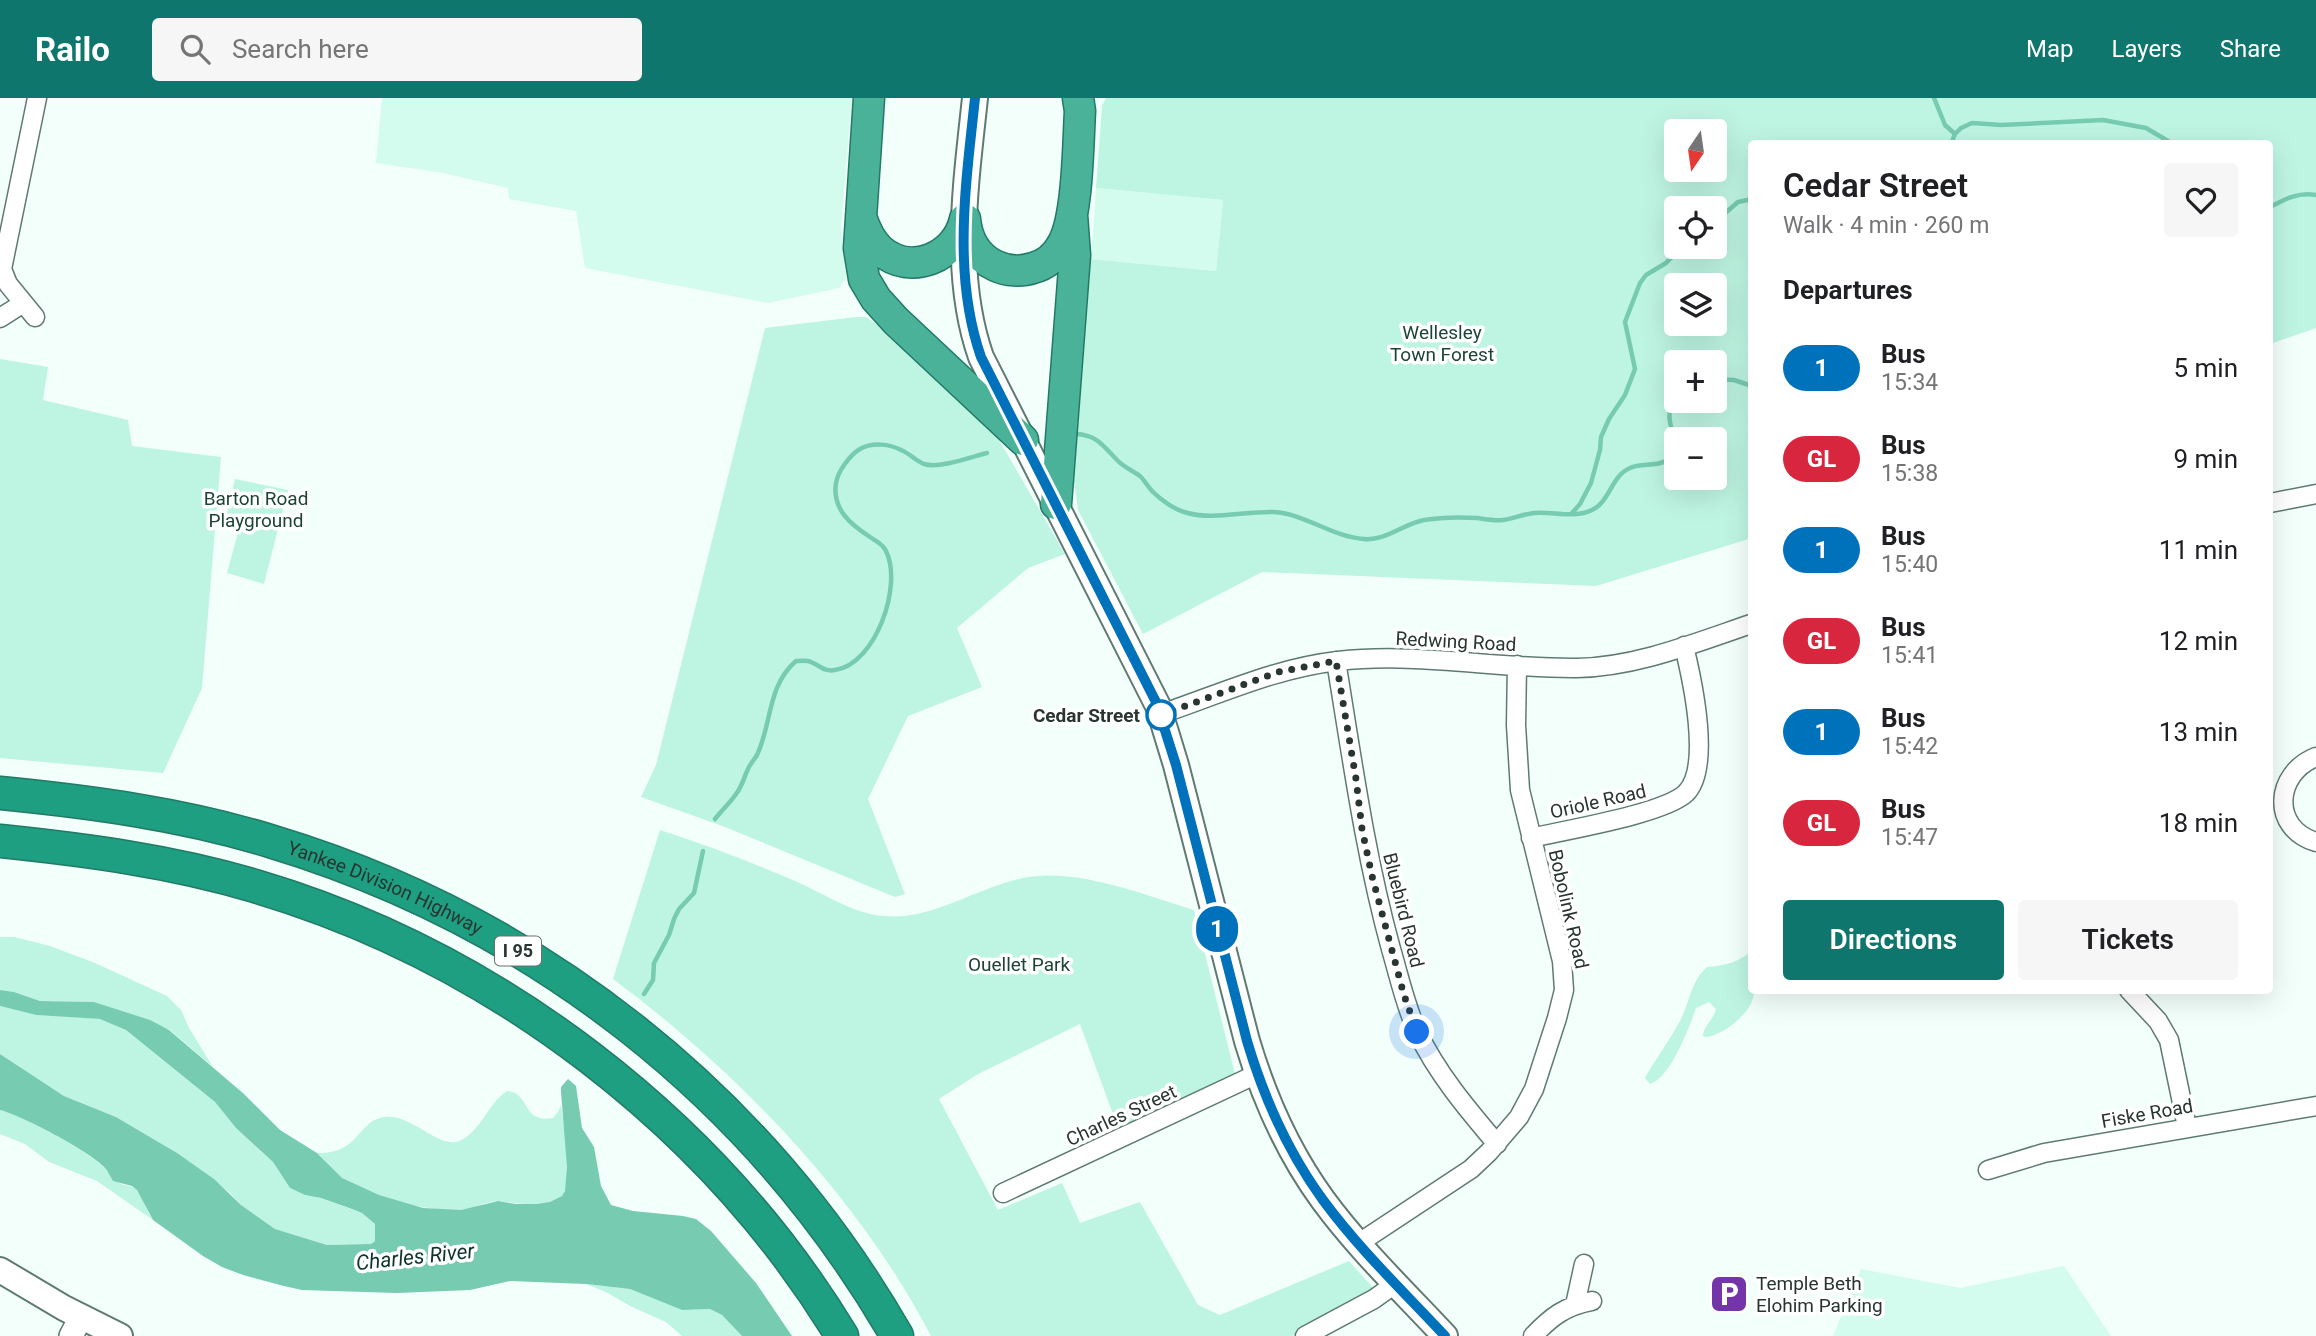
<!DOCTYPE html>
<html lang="en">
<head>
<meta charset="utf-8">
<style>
  :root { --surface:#fff; --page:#f6f6f6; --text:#202124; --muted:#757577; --accent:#0f766e }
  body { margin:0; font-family:Roboto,sans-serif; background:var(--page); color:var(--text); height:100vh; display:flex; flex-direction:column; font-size:26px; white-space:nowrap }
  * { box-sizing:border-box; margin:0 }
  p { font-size:23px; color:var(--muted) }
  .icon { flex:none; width:38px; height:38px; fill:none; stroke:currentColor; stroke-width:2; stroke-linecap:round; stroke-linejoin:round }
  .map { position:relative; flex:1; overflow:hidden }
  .details { position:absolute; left:1748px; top:42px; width:525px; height:854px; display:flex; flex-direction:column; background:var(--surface); border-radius:7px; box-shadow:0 7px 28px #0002 }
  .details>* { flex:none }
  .badge { padding:0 14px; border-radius:23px; font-size:24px; line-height:46px }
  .needle { width:46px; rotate:193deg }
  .tools { position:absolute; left:1664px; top:21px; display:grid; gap:14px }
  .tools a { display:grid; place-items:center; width:63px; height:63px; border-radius:7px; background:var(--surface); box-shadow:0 7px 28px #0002; font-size:35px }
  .you { position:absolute; width:35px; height:35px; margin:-18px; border:5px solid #fff; border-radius:50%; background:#1a73e8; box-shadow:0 0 0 10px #1a73e833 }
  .map>.badge { position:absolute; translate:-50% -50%; box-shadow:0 0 0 4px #fff }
  h2 { padding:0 35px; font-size:26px; line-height:63px }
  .round { display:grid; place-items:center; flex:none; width:74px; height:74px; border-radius:7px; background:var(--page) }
  .overview { display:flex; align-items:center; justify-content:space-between; height:119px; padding:0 35px }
  h1 { font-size:33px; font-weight:600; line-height:52px }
  .button { display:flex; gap:14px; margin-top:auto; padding:14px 35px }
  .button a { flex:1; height:80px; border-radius:7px; background:var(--accent); color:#fff; font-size:28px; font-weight:600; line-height:80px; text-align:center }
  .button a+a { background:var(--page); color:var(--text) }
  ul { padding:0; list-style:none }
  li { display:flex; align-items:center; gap:21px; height:91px; padding:0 35px }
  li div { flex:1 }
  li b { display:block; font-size:26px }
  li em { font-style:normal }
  li .badge { min-width:77px; font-weight:700; text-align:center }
  header { display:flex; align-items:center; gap:42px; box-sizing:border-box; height:98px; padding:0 35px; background:var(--accent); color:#fff }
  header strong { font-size:33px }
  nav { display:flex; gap:38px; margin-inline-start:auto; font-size:24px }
  .search { width:490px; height:63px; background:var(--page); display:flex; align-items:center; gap:18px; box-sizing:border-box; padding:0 24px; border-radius:7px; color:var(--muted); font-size:26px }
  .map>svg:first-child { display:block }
  .built { fill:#d4fcee }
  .green { fill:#bef5e2; fill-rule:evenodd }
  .water { fill:#77cbb1 }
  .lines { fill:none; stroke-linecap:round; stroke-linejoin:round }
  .stream { stroke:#77cbb1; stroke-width:4.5 }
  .minor-casing { stroke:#5f7b71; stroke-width:21 }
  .tertiary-casing { stroke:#5f7b71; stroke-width:26 }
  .secondary-casing { stroke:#5f7b71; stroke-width:28 }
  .trunk-casing { stroke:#227a65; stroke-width:33 }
  .motorway-casing { stroke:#227a65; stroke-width:35 }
  .minor { stroke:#fff; stroke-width:18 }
  .tertiary { stroke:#fff; stroke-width:23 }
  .secondary { stroke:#fff; stroke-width:24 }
  .trunk { stroke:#4bb29a; stroke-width:30 }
  .motorway { stroke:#1e9f81; stroke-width:32 }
  .line-casing { stroke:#fff; stroke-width:16 }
  .line { stroke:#0072bc; stroke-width:10 }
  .walk { stroke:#283530; stroke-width:7; stroke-dasharray:0 12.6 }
  .stop-dot { fill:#fff; stroke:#0072bc; stroke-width:3.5 }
  .labels { text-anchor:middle; stroke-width:7; stroke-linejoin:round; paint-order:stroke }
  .shield { fill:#fff; stroke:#68726e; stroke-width:2 }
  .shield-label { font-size:18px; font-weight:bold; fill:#283530 }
  .park-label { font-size:19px; fill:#1e4439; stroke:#fff }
  .street-label { font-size:19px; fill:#283530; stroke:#fff }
  .stop-label { font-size:19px; font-weight:bold; fill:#283530; stroke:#fff; text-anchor:end }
  .poi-label { font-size:19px; fill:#283530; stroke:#fff; text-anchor:start }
  .water-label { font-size:21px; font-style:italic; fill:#0d352a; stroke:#fff }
</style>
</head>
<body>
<header>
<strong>Railo</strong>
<div class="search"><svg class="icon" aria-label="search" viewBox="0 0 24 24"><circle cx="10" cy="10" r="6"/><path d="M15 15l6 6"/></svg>Search here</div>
<nav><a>Map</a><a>Layers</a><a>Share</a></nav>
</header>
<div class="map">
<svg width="2316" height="1238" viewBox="0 0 2316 1238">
  <rect width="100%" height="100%" fill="#f2fffa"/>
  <!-- built -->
  <path class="built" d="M382 0H852L841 129 846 180 839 190 768 205 585 170 576 113 509 101 508 90 443 75 376 65Z
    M1096 90 1223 102 1216 173 1091 161Z
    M2064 1168 2111 1238H1833L1861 1171 1960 1190Z"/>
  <!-- green -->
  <path class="green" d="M1106 0H2316V230L2270 246V46H1752V440L1596 488 1262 474 1143 536 1078 412 1074 383 1091 161 1216 173 1223 102 1096 90 1102 8ZM1676 33H1715V72H1676ZM1676 110H1715V149H1676ZM1676 187H1715V226H1676ZM1676 264H1715V303H1676ZM1676 341H1715V380H1676Z
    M856 219H866L886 232 998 340 1065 456 1028 470 957 530 982 589 908 618 868 701 905 796 895 799 725 729 641 699 656 667 765 230Z
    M0 261 48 269 43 302 128 322 132 348 221 359 202 590 163 675 0 660Z
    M235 381 288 392 264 486 227 475 239 431 225 423Z
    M660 732C706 747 751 764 795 783 823 795 853 816 884 818 938 823 985 782 1038 778 1088 774 1147 798 1194 812L1235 976 1118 1030 1080 926 978 976 939 1001 998 1112 1062 1085 1080 1125 1140 1104 1198 1207 1220 1217 1349 1163 1376 1193 1292 1238H931C859 1099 738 974 613 881Z
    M0 839H14L50 848 95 865 167 898 181 912 189 930 213 969 170 932 94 904 40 903 14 894 0 892Z
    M1752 852V892L1754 893C1755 912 1725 937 1706 939L1703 938C1704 927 1714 921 1716 911L1709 904 1696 910C1689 930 1671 979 1650 986L1645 980C1656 960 1670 942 1680 923 1690 904 1691 883 1707 869 1724 868 1740 864 1752 852Z
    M0 908 36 917 101 921 126 932 215 1004 236 1030 273 1064 290 1090 305 1097 321 1100 351 1111 362 1115 375 1126V1143L371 1146 327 1147 275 1131 241 1107 229 1094 165 1048 116 1019 64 998 0 956Z
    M507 993C531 995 521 1026 553 1020L558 1014 561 1007C563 1026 575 1081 563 1097 551 1113 514 1104 497 1103 485 1103 473 1112 461 1112 429 1114 369 1100 343 1081 333 1074 327 1063 317 1055 361 1056 357 1022 385 1019 412 1016 438 1051 459 1043 482 1033 487 1006 507 993Z
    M0 1012C25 1018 80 1049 100 1066 107 1071 112 1082 119 1085 126 1089 132 1086 138 1093 145 1102 146 1113 153 1122L97 1083 49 1064 25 1046 0 1036Z
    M586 1186 630 1191 682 1212 710 1211 722 1217 742 1238H682L666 1224 632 1209 606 1194Z"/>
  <!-- water -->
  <path class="water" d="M0 892 14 894 40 903 94 904 150 922 169 932 244 996 280 1032 317 1055 342 1080 379 1097 423 1110 461 1112 498 1103 516 1106H537L550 1104 562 1098 565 1093 567 1069 561 994V989L568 981 576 988 582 1030 594 1049 601 1088 611 1107 633 1113 683 1118 696 1121 711 1133 756 1185 792 1238H742L722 1217 710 1211 682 1212 630 1191 586 1186 510 1183 470 1192 397 1195 302 1192 284 1188 243 1177 222 1169 203 1158 153 1122 137 1092 132 1088 113 1083C110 1078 108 1073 104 1069 89 1053 21 1017 0 1012V956L64 998 116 1019 177 1055 214 1081 241 1107 275 1131 327 1147 371 1146 375 1143V1126L362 1115 352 1111 321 1100 305 1097 290 1090 273 1064 236 1030 215 1004 126 932 100 921 36 917 0 908Z"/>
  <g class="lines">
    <!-- stream -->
    <path class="stream" d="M1934 0 1945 27 1955 36
      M1951 46 1955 36 1961 30 1972 25 2001 27 2103 22 2146 30 2173 46
      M2270 109C2285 101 2298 94 2316 97
      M1715 124 1738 104 1752 101
      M1715 281 1734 282 1752 288
      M1076 336C1098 337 1104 349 1118 363 1124 369 1133 373 1140 378 1145 383 1148 389 1153 394 1161 402 1174 411 1184 414 1212 423 1244 413 1274 414 1306 416 1332 439 1364 441 1386 443 1403 426 1424 422 1442 419 1459 419 1477 420 1485 421 1495 423 1503 422 1513 421 1523 416 1534 415 1552 413 1574 421 1592 412 1610 404 1611 378 1630 370 1642 364 1659 370 1670 360 1687 343 1657 324 1676 302
      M1572 415 1580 406 1591 385 1600 352 1601 339 1609 321 1625 297 1635 271 1625 224 1640 185 1646 177 1666 165 1682 149
      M715 721C722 712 730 705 736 696 742 689 744 679 748 671 750 666 754 662 757 657 772 626 767 588 796 563 800 563 807 562 811 564 821 568 824 574 835 572 876 566 903 487 886 453 883 446 876 443 870 439 850 426 832 411 836 385 838 373 850 357 860 351 872 344 890 346 901 352 909 355 916 363 924 366 939 371 971 359 987 355
      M644 896 653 882 654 865 669 837 674 821 679 811 694 795 703 753"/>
    <defs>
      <path id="minor" d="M35 219 8 186 2 171 37 0
        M0 220 22 206
        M2270 405 2316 396
        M1336 563C1352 660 1365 757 1391 851 1399 878 1405 907 1417 933 1436 974 1468 1012 1497 1046
        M1161 616C1220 596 1276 570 1338 563 1417 554 1497 571 1577 570 1636 569 1695 545 1751 526
        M2316 659C2275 675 2270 730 2316 744
        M1531 740C1565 732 1664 716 1686 695 1712 669 1692 581 1684 548
        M2129 892 2158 923 2169 942 2187 1029
        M1988 1072 2044 1055 2316 1008
        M1003 1095 1257 976
        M1359 1145 1471 1071 1489 1054 1519 1019 1534 991 1557 920 1564 892 1562 863 1520 692 1516 627 1517 567
        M1575 1207 1584 1166
        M1305 1238 1374 1201 1395 1186
        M1533 1238C1551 1219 1565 1208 1592 1203"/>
      <path id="tertiary" d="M71 1238 81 1219"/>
      <path id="secondary" d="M975 0C966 85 952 176 981 259L1158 608 1176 667 1247 943C1264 1000 1288 1054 1323 1102 1359 1151 1404 1194 1445 1238
        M0 1172 64 1210 120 1238"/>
      <path id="trunk" d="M869 0 859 150 864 181 876 201 896 223 1023 342
        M861 119C865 131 870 143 880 152 911 179 957 159 965 121
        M965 121C967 142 976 159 996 168 1007 173 1021 174 1033 170 1045 167 1056 158 1062 147 1078 121 1078 46 1080 13L1078 0
        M1056 406 1075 157 1072 117"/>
      <g id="motorway">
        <path id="s1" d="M0 695C91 704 182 716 270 743 536 823 758 997 897 1238"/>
        <path d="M0 743C86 752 171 763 255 788 495 859 712 1024 842 1238"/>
      </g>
    </defs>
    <!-- minor casing -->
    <use href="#minor" class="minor-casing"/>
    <!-- tertiary casing -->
    <use href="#tertiary" class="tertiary-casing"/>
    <!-- secondary casing -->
    <use href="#secondary" class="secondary-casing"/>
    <!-- trunk casing -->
    <use href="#trunk" class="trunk-casing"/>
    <!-- motorway casing -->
    <use href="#motorway" class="motorway-casing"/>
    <!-- minor -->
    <use href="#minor" class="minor"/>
    <!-- tertiary -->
    <use href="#tertiary" class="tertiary"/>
    <!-- secondary -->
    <use href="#secondary" class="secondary"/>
    <!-- trunk -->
    <use href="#trunk" class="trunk"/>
    <!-- motorway -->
    <use href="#motorway" class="motorway"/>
  </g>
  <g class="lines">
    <defs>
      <path id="line" d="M975 0C966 85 952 176 981 259L1156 604 1176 667 1247 943C1264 1000 1288 1054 1323 1102 1359 1151 1404 1194 1445 1238"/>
    </defs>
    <!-- line casing -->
    <use href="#line" class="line-casing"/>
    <!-- line -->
    <use href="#line" class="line"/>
    <!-- walk -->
    <path class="walk" d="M1161 617 1278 574 1336 563 1356 681 1362 731 1372 778 1404 897 1417 934"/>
  </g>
  <!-- icons -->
  <defs>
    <symbol id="parking-square" viewBox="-11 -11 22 22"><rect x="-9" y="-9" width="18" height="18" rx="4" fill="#7535aa" stroke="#fff"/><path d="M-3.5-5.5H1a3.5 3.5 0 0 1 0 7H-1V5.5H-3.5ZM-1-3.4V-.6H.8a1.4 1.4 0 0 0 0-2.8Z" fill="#fff"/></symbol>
  </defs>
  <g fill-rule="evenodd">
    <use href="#parking-square" x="1707" y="1174" width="44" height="44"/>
  </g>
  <!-- markers -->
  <circle class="stop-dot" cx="1161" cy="617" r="14"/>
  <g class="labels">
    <!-- shield labels -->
    <rect class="shield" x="495" y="838.5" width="46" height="29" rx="5"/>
    <g class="shield-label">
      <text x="518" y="859">I 95</text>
    </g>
    <!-- park labels -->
    <g class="park-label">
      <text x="1442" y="241">Wellesley<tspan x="1442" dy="22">Town Forest</tspan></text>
      <text x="256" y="407">Barton Road<tspan x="256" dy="22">Playground</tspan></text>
      <text x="1019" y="873">Ouellet Park</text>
    </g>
    <!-- street labels -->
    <g class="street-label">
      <text transform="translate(1456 543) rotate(3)" y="7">Redwing Road</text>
      <text transform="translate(1598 703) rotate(-13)" y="7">Oriole Road</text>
      <text dy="7" stroke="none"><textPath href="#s1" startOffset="399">Yankee Division Highway</textPath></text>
      <text transform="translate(1569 811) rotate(77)" y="7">Bobolink Road</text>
      <text transform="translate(1404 812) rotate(76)" y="7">Bluebird Road</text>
      <text transform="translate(2147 1015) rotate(-10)" y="7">Fiske Road</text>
      <text transform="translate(1121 1017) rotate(-25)" y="7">Charles Street</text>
    </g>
    <!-- stop labels -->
    <g class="stop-label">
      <text x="1140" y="624">Cedar Street</text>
    </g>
    <!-- poi labels -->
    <g class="poi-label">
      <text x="1756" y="1192">Temple Beth<tspan x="1756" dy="22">Elohim Parking</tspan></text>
    </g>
    <!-- water labels -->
    <g class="water-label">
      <text transform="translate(415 1159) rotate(-6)" y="7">Charles River</text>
    </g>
  </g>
</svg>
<div class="tools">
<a><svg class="needle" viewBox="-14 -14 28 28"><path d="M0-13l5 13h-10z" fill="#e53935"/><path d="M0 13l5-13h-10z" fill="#757577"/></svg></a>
<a><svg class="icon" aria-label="locate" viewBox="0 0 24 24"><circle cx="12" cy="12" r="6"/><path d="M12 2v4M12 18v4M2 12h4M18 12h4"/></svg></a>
<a><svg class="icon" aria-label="layers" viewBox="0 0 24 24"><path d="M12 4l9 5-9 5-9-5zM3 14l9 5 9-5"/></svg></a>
<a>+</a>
<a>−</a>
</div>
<div class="you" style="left:1417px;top:934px"></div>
<b class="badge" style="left:1217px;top:831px;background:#0072bc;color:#fff">1</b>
<section class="details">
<div class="overview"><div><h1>Cedar Street</h1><p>Walk · 4 min · 260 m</p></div><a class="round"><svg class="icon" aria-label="heart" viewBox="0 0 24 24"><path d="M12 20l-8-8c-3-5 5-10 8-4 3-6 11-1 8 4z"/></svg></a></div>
<h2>Departures</h2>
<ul>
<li><span class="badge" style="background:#0072bc;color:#fff">1</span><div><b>Bus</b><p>15:34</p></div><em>5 min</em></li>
<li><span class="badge" style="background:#d7263d;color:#fff">GL</span><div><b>Bus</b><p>15:38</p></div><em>9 min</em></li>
<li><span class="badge" style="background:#0072bc;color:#fff">1</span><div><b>Bus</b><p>15:40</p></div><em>11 min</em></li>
<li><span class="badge" style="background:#d7263d;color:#fff">GL</span><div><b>Bus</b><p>15:41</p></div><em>12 min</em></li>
<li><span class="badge" style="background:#0072bc;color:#fff">1</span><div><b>Bus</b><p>15:42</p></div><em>13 min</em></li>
<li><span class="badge" style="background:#d7263d;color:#fff">GL</span><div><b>Bus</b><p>15:47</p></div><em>18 min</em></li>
</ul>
<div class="button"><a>Directions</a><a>Tickets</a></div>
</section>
</div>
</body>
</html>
